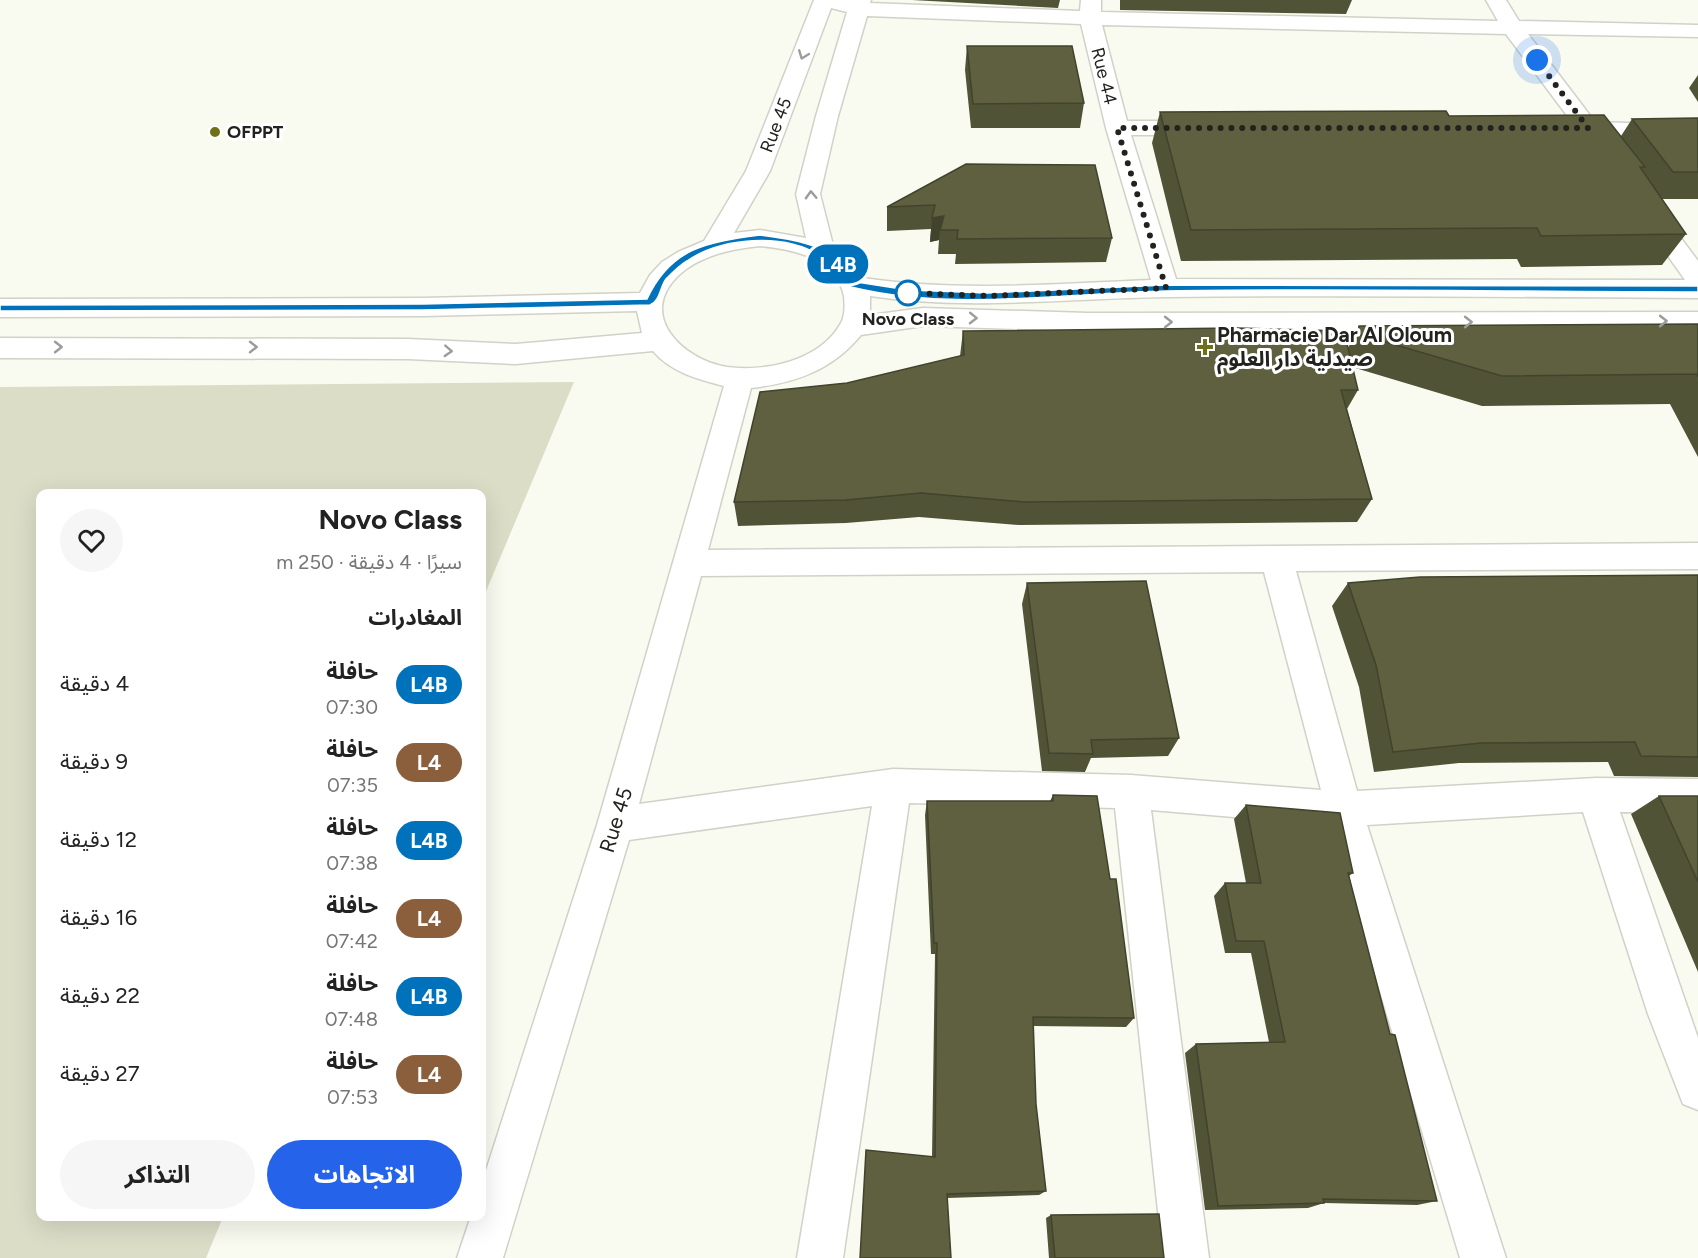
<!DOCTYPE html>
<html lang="ar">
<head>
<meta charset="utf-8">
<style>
  :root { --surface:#fff; --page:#f6f6f6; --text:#222; --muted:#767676; --accent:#2563eb }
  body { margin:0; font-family:Figtree,"Noto Sans Arabic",sans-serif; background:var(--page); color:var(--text); direction:rtl; height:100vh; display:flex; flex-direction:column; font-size:22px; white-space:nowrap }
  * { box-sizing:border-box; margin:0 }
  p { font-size:20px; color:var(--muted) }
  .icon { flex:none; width:33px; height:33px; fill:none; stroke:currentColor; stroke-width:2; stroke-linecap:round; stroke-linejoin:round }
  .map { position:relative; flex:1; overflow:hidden; direction:ltr }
  .side { position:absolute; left:36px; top:489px; width:450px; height:732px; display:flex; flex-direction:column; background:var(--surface); border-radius:12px; box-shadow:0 6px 24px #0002; direction:rtl }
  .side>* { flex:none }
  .badge { padding:0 12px; border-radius:20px; font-size:21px; line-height:39px }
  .you { position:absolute; width:30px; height:30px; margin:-15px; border:4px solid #fff; border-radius:50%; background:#1a73e8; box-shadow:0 0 0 9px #1a73e833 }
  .map>.badge { position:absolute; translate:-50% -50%; box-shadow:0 0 0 3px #fff }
  h2 { padding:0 24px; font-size:22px; line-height:54px }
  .round { display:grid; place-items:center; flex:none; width:63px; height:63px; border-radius:32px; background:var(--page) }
  .head { display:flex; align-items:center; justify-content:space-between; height:102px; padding:0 24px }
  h1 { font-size:28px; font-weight:700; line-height:45px }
  .action { display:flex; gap:12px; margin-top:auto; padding:12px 24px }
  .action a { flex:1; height:69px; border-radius:36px; background:var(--accent); color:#fff; font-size:24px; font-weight:700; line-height:69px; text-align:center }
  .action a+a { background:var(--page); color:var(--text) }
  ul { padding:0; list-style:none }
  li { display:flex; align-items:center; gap:18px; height:78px; padding:0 24px }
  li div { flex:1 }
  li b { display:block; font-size:22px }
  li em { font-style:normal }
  li .badge { min-width:66px; font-weight:700; text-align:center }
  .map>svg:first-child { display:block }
  .green { fill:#dbddc7 }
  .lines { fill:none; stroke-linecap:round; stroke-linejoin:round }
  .minor-casing { stroke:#d0d2c7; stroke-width:3 }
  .minor { fill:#fff; fill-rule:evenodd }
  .wall { fill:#515337 }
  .shaded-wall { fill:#42432d }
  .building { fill:#5e6040; stroke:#42432d; stroke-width:1.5 }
  .oneway { stroke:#9c9c9a }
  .line { fill:#0072bc; stroke:#fff; stroke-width:1.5 }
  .walk { stroke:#22231f; stroke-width:6; stroke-dasharray:0 10.8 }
  .poi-dot { fill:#6f7116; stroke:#fff; stroke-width:2 }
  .stop-dot { fill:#fff; stroke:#0072bc; stroke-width:3 }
  .labels { text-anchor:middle; stroke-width:6; stroke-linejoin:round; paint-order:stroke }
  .far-street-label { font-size:18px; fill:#22231f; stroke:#fff }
  .far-poi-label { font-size:18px; font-weight:bold; fill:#22231f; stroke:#fff; text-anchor:start }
  .far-stop-label { font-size:18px; font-weight:bold; fill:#22231f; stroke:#fff }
  .poi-label { font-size:21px; font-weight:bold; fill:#22231f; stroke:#fff; text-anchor:start }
  .street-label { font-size:21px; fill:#22231f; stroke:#fff }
</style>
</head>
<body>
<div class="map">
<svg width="1698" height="1258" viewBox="0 0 1698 1258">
  <rect width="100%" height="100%" fill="#fafbf0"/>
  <!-- green -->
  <path class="green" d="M574 382 482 601V494H40V1216L223 1217 206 1258H0V387Z"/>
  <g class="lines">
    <defs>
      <path id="minor" d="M814 0H871L870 3 1080 11 1081 0H1101V12L1498 21 1486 0H1506L1519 21 1698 25V37L1528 34 1595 122 1698 125V139L1606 136 1609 140 1605 145C1593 148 1589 145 1582 135L1563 133 1560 128 1563 123 1571 121 1506 34 1102 25 1127 121H1201L1209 123 1212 128 1209 133 1201 135H1131L1176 279 1685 280 1636 211 1639 206 1648 203 1657 206 1698 261V298C1521 297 1345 295 1168 297 1068 298 970 311 870 296V315L923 308 1088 313 1698 312V330L1088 331 923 326 861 335C832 370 796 383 751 388L708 550 1698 543V569L1296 571 1357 791 1596 778 1698 779V813L1620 812 1698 1038V1110L1683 1104 1648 1014 1583 812 1367 825 1506 1258H1460L1330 825 1151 810 1209 1258H1163L1115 808 909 803 843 1258H797L872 806 629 840 503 1258H457L471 1216H482V1183L597 825 724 386C697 379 671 372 653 351L516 364 408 359 0 358V338L408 339 516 344 642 333 637 311 423 316 0 317V299L423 298 640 293 650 275 662 262 678 252 704 241 746 171ZM831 8 847 12 816 116 796 194 806 238 760 230 734 233 770 171ZM867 16 1081 24 1106 128 1151 280C1054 284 958 292 863 278L851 261 834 249 820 194 838 116ZM760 246C793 249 836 258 844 296 845 305 845 316 841 323 820 361 766 372 727 367 683 360 636 315 679 275 701 255 732 249 760 246ZM1264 572 1321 790 1131 775 893 769 639 804 701 576Z"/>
    </defs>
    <!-- minor casing -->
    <use href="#minor" class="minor-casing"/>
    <!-- minor -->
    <use href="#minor" class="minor"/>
  </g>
  <!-- wall -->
  <path class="wall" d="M912 0H1060L1058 8Z
    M1120 0H1352L1346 14 1120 10Z
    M967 46 1084 103 1080 128H971L965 70Z
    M1698 75V102L1689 88Z
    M1160 112 1449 116 1621 136 1632 119 1698 118V199H1661L1686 234 1662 265 1521 267 1517 259 1181 261 1152 143Z
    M966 164 1112 238 1106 262 955 264 956 254H938L939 240 930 242 931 229 887 231V207Z
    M1698 324V457L1670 404 1482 406 1352 367 1358 390 1347 409 1372 499 1357 522 1019 525 919 517 846 523 738 526 734 502 960 356 963 331 1348 348 1359 326Z
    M1698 575V777L1614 776 1608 762 1459 763 1374 772 1359 687 1332 606 1348 583Z
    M1027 583 1179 738 1168 756 1091 758 1085 772 1042 771 1022 604Z
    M1053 795 1110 879 1134 1018 1126 1027 1033 1026 1036 1104 1046 1191 1039 1195 947 1198 932 1157 935 954H931L925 815 927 801H1050Z
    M1659 796H1698V972L1631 814Z
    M1246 805 1353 873 1349 876 1390 1034 1437 1201 1417 1205 1324 1203 1308 1208 1205 1210 1185 1053 1196 1044 1269 1042 1251 953H1225L1214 896 1225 883H1246L1234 819Z
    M1051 1215 1164 1258H1049L1046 1218Z"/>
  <!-- shaded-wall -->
  <path class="shaded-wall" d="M944 216 940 230 939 240 930 242 932 218Z"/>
  <!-- building -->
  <path class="building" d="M967 46H1072L1084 103 973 104Z
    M1446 111 1449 116 1604 115 1645 167H1640L1686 234 1541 236 1537 228 1191 230 1160 112Z
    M1698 118V172H1673L1632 119Z
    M966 164 1095 165 1112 238 957 239 958 230H940L944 216 932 218 935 205 887 207Z
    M1698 324V377L1697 374 1502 376 1358 334 1359 326Z
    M1237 328 1344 331 1358 390H1341L1372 499 1024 502 921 493 846 500 734 502 760 392 847 383 964 355 963 331Z
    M1698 575V757L1641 756 1635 742 1481 743 1393 752 1376 665 1348 583 1420 577Z
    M1146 581 1179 738 1091 740 1093 754 1049 753 1027 583Z
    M1053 795 1097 796 1110 879H1116L1134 1018 1033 1017 1036 1104 1046 1191 947 1194 951 1258H860L866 1150 935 1157 937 943H934L927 801H1053Z
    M1659 796H1698V882Z
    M1246 805 1340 813 1353 873H1348L1390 1034 1395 1035 1437 1201 1323 1199 1324 1203 1218 1206 1196 1044 1285 1042 1264 941H1236L1225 883H1261Z
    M1159 1214 1164 1258H1055L1051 1215Z"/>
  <!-- one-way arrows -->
  <defs><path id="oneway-chevron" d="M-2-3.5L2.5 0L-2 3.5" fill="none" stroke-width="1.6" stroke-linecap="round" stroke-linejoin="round" transform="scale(1.5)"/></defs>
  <g class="oneway">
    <use href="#oneway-chevron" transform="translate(803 55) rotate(111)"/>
    <use href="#oneway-chevron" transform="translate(811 195) rotate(-92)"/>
    <use href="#oneway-chevron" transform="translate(973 318) rotate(1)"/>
    <use href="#oneway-chevron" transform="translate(1663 321)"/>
    <use href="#oneway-chevron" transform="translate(1168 322)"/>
    <use href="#oneway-chevron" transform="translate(1468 322)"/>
    <use href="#oneway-chevron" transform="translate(58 347)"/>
    <use href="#oneway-chevron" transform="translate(253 347)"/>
    <use href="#oneway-chevron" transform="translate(448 351) rotate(3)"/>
  </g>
  <!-- line -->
  <path class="line" d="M760 235C803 241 831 244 857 282L908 290 987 293 1166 285 1698 286V292C1521 292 1344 288 1167 291 1063 293 953 312 851 287 842 274 833 263 819 255 783 233 722 237 687 261 680 265 672 273 666 279 660 287 660 301 650 305L423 310 0 311V305L423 304 647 299C671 247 708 242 760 235Z"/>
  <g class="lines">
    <!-- walk -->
    <path class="walk" d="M908 293 987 296 1166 288 1117 128H1588L1537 60"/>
  </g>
  <!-- markers -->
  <g class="poi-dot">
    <circle cx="215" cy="132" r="6"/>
    <path d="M1202 338h6v6h6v6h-6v6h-6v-6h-6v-6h6z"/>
  </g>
  <circle class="stop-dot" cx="908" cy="293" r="12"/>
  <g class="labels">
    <!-- far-street labels -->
    <g class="far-street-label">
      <text transform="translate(1104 76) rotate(76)" y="6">Rue 44</text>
      <text transform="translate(776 125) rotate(-69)" y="6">Rue 45</text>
    </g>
    <!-- far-poi labels -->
    <g class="far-poi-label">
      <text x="227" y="138">OFPPT</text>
    </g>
    <!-- far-stop labels -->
    <g class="far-stop-label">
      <text x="908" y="325">Novo Class</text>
    </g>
    <!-- poi labels -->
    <g class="poi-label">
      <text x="1217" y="342">Pharmacie Dar Al Oloum<tspan x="1217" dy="24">صيدلية دار العلوم</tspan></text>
    </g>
    <!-- street labels -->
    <g class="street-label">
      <text transform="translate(616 820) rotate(-73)" y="7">Rue 45</text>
    </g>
  </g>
</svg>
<div class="you" style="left:1537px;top:60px"></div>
<b class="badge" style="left:838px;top:264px;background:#0072bc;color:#fff">L4B</b>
<section class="side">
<div class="head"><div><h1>Novo Class</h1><p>سيرًا · 4 دقيقة · 250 m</p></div><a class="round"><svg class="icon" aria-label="heart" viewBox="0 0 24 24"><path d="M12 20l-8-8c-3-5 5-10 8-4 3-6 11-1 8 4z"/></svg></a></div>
<h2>المغادرات</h2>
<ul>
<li><span class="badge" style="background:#0072bc;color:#fff">L4B</span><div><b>حافلة</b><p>07:30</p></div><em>4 دقيقة</em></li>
<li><span class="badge" style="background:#8b5e3c;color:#fff">L4</span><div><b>حافلة</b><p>07:35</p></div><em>9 دقيقة</em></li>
<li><span class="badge" style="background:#0072bc;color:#fff">L4B</span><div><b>حافلة</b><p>07:38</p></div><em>12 دقيقة</em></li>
<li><span class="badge" style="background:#8b5e3c;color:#fff">L4</span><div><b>حافلة</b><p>07:42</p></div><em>16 دقيقة</em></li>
<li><span class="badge" style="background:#0072bc;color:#fff">L4B</span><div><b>حافلة</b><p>07:48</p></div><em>22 دقيقة</em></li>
<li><span class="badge" style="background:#8b5e3c;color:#fff">L4</span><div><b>حافلة</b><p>07:53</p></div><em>27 دقيقة</em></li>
</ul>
<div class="action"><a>الاتجاهات</a><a>التذاكر</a></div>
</section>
</div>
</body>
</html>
